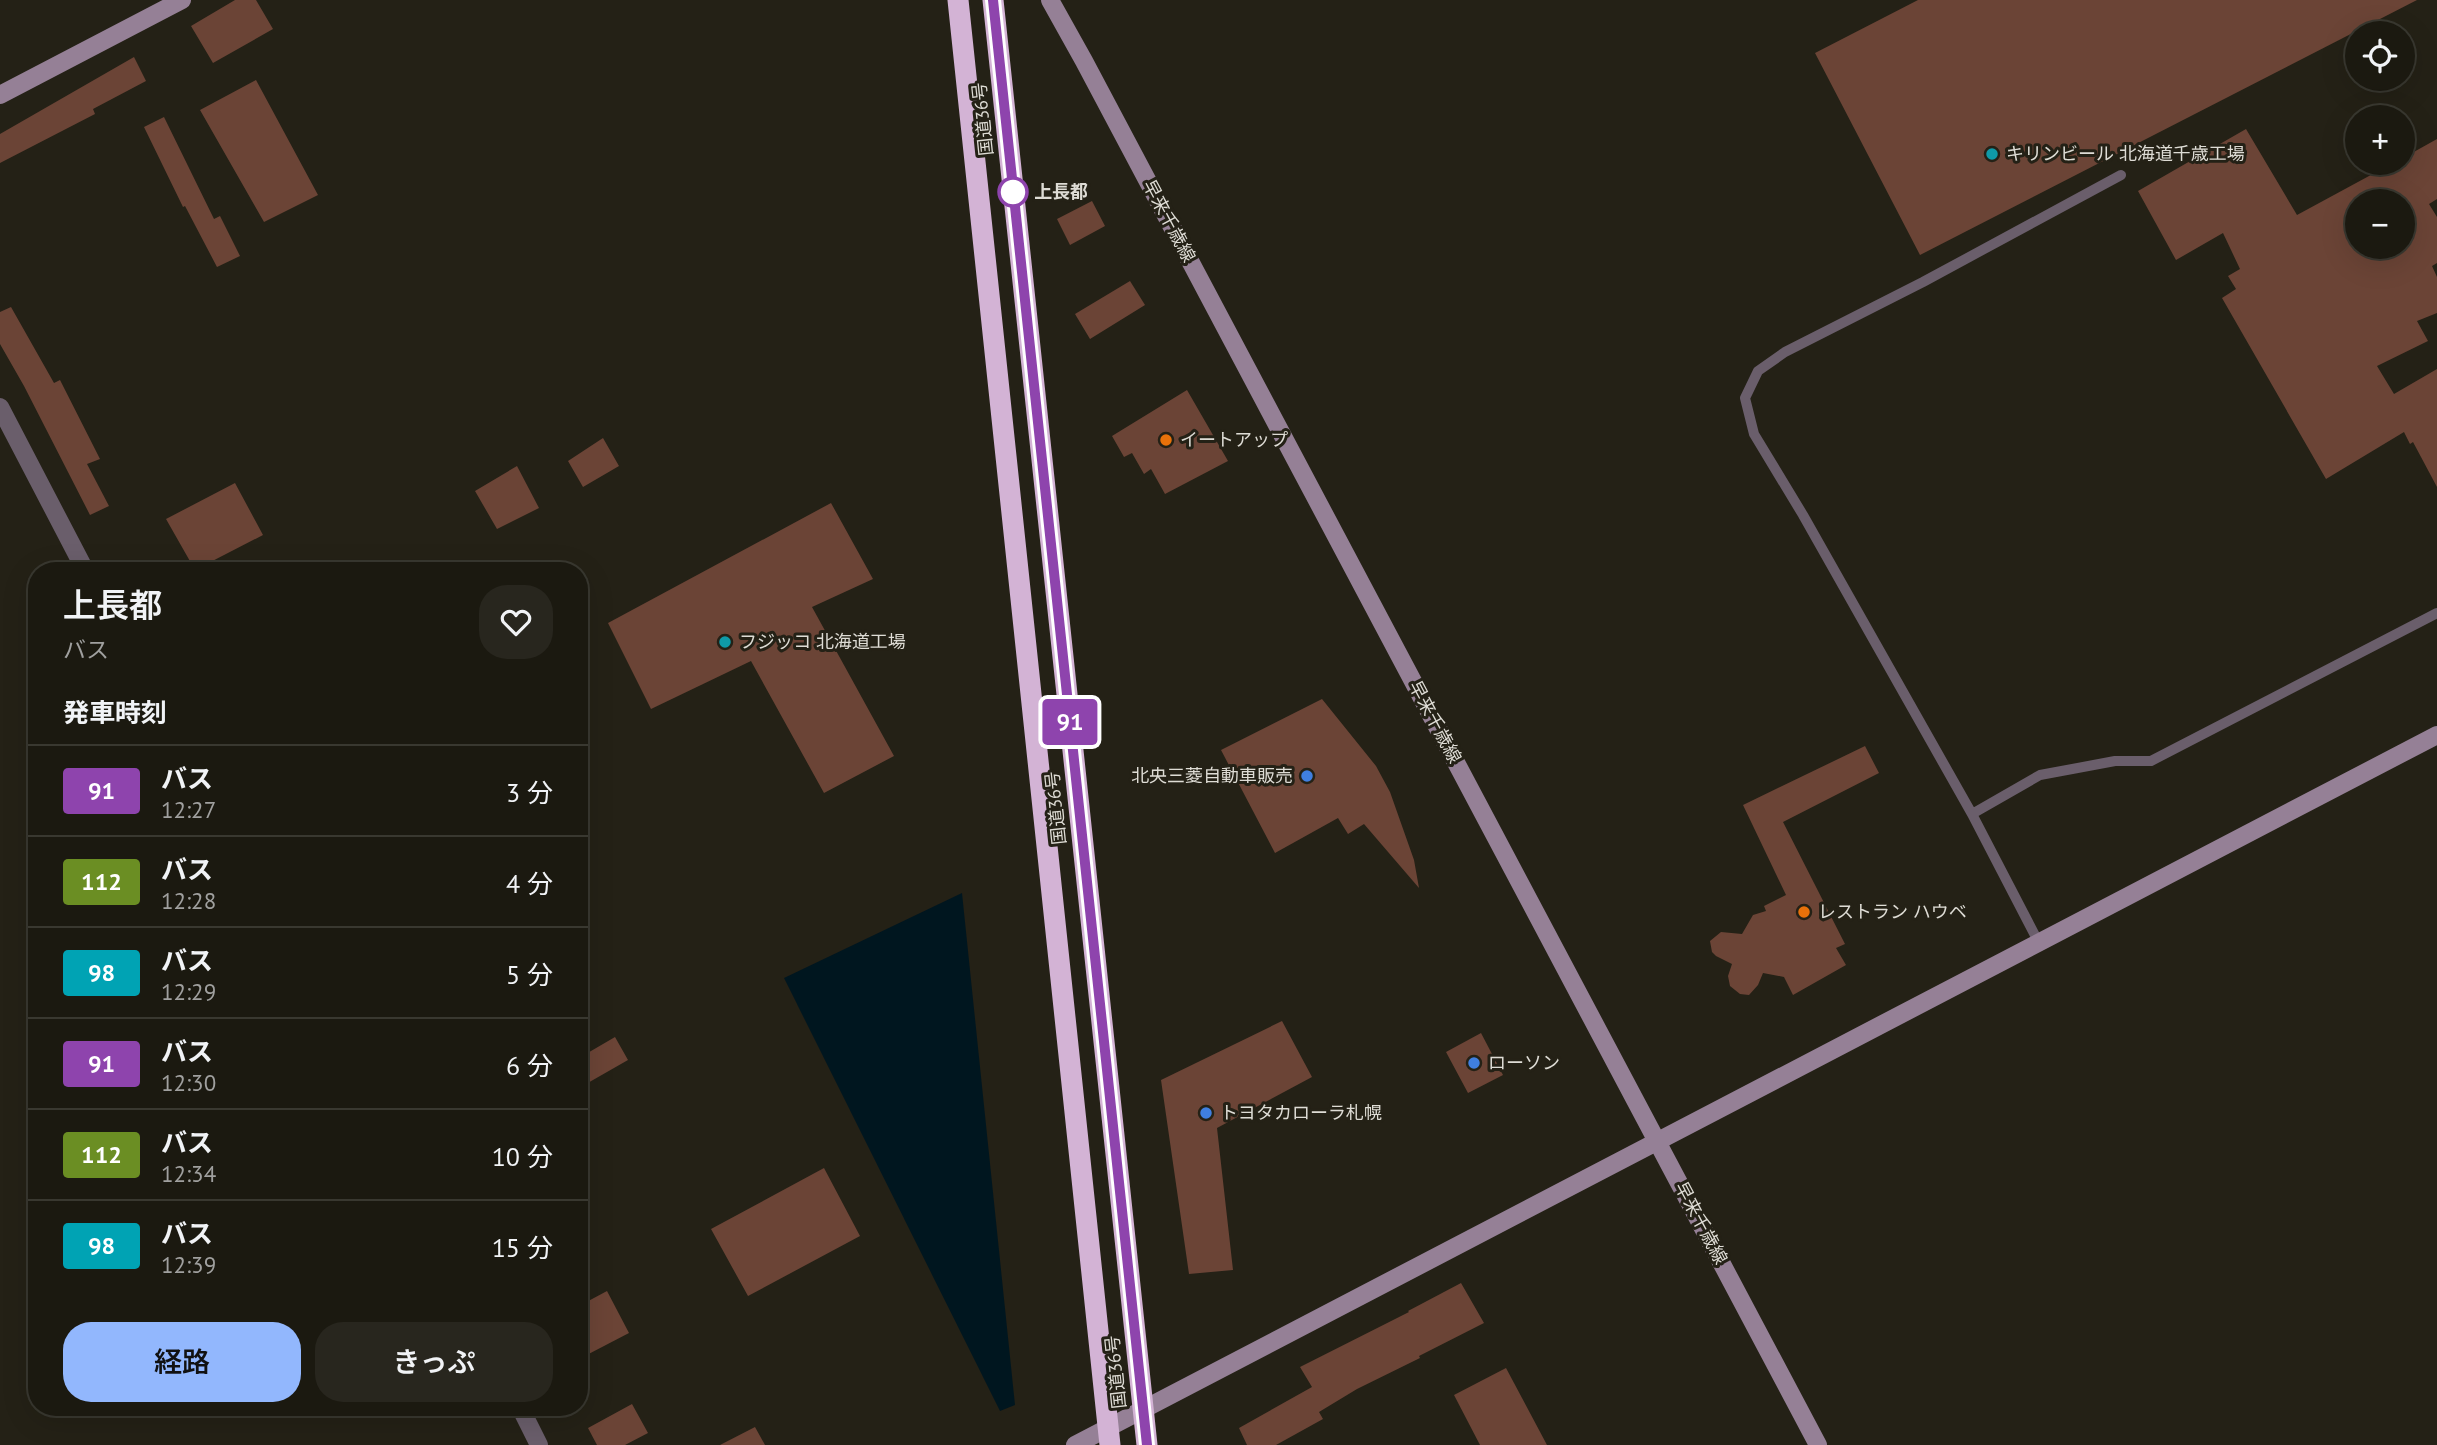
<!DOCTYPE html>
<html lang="ja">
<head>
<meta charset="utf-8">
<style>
  :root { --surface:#1b1910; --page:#28261e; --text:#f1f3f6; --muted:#a0a09f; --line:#393830; --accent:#92b7fd }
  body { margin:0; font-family:"PT Sans","Noto Sans JP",sans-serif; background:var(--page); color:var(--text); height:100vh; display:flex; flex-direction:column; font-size:26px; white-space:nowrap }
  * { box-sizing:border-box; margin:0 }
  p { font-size:23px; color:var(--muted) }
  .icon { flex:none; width:38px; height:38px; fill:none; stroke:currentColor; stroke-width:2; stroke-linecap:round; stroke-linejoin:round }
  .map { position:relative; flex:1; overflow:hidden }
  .panel { position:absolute; left:28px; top:562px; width:560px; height:854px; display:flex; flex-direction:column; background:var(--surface); border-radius:28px; box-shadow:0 7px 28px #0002,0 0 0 2px var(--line) }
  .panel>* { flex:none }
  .badge { padding:0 14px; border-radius:5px; font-size:24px; line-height:46px }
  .controls { position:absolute; left:2345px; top:21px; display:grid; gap:14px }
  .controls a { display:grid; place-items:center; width:70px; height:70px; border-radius:50%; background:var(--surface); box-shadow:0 7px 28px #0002,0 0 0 2px var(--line); font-size:35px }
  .map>.badge { position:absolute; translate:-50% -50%; box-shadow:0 0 0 4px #fff }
  h2 { padding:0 35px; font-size:26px; line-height:63px }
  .round { display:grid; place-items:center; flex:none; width:74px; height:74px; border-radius:28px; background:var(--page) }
  .summary { display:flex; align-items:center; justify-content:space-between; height:119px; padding:0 35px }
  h1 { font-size:33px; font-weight:600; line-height:52px }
  .primary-button { display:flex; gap:14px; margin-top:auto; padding:14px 35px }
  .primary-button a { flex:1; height:80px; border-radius:28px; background:var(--accent); color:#111; font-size:28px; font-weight:600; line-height:80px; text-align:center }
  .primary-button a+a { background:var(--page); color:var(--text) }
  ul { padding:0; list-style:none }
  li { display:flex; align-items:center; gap:21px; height:91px; padding:0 35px; border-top:2px solid var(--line) }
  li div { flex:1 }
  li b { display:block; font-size:26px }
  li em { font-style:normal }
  li .badge { min-width:77px; font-weight:700; text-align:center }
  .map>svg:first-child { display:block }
  .water { fill:#00161f }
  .building { fill:#6b4436; fill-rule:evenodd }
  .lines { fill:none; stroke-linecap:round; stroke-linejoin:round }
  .lane { stroke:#6a5e6b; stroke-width:10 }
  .street { stroke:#6a5e6b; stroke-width:18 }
  .secondary { stroke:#958096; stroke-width:18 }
  .highway { stroke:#d3b3d5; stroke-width:21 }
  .line-casing { stroke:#fff; stroke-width:16 }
  .line { stroke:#8e44ad; stroke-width:10 }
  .culture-dot { fill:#0f9aa8; stroke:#242116; stroke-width:2.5 }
  .stop-dot { fill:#fff; stroke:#8e44ad; stroke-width:3.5 }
  .food-dot { fill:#e8710a; stroke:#242116; stroke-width:2.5 }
  .shop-dot { fill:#3f7fe0; stroke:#242116; stroke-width:2.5 }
  .labels { text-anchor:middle; stroke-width:6; stroke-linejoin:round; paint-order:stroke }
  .street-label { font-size:18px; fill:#dedcd5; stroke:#242116 }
  .poi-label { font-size:18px; fill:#dedcd5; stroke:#242116; text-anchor:start }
  .stop-label { font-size:18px; font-weight:bold; fill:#dedcd5; stroke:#242116; text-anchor:start }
</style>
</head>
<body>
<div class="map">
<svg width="2437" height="1445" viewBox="0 0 2437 1445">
  <rect width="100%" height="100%" fill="#242116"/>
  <!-- water -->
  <path class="water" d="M962 893 1015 1405 1000 1411 784 978Z"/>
  <!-- building -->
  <path class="building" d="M235 0H256L273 29 213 63 191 26Z
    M1918 0H2417L1920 255 1815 53Z
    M134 57 146 81 93 109 95 114 0 163V134Z
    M256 80 318 195 264 222 200 110Z
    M164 117 214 219 220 216 240 256 217 267 185 206 183 207 144 127Z
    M2246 129 2297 215 2393 163H2403V158L2437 139V199L2429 204 2437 217V263L2432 266 2437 277V313L2417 321 2428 341 2377 366 2394 394 2437 369V487L2413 442 2410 444 2404 432 2326 479 2222 298 2236 289 2228 276 2240 269 2223 233 2176 260 2138 191ZM2357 201H2403V247H2357Z
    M1092 201 1105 226 1070 245 1057 219Z
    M1130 281 1145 305 1090 339 1075 314Z
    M11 307 54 383 60 380 100 459 87 464 109 506 90 515 24 386 0 344V312Z
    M1187 390 1228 461 1165 494 1151 469 1144 474 1132 453 1124 457 1112 436Z
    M603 438 619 466 583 487 568 461Z
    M517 466 539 508 497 529 475 491Z
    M235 483 263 535 195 570 166 519Z
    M831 503 873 579 812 607 894 756 824 793 751 661 651 709 608 623Z
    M1322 699 1376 766 1390 792 1414 860 1419 888 1364 824 1348 834 1338 818 1275 853 1221 750Z
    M1865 746 1879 773 1783 822 1845 944 1836 948 1846 965 1793 995 1784 977 1763 973 1758 985 1749 995 1740 994 1730 986 1728 976 1732 964 1716 956 1712 952 1710 941 1721 932 1742 934 1753 915 1766 911 1764 906 1786 895 1743 805Z
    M1282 1021 1312 1077 1217 1128 1233 1270 1189 1274 1161 1080Z
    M1481 1033 1503 1075 1468 1093 1446 1052Z
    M615 1037 628 1060 579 1088V1058Z
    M824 1168 860 1236 748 1296 711 1229Z
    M1461 1283 1484 1323 1419 1356 1420 1358 1357 1389 1319 1412 1323 1419 1276 1445H1247L1239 1428 1312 1387 1300 1367 1409 1312 1408 1311Z
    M607 1291 629 1333 579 1359V1306Z
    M1506 1368 1547 1445H1480L1454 1395Z
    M632 1404 648 1433 625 1445H597L588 1428Z
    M755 1427 765 1445H720Z"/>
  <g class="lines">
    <!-- lane -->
    <path class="lane" d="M1972 814 2040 775 2115 761H2151L2437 613
      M2039 943 1972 814 1803 515 1754 434 1745 398 1758 371 1785 352 1923 282 2121 175"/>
    <!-- street -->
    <path class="street" d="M0 407 85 570
      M520 1407 539 1445"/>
    <!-- secondary -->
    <path class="secondary" d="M1050 0 1084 61 1818 1445
      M0 95 182 0
      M1075 1445 2437 735"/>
    <!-- highway -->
    <path class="highway" d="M958 0 1110 1445
      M993 0 1147 1445"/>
  </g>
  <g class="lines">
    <defs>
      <path id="line" d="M993 0 1147 1445"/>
    </defs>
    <!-- line casing -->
    <use href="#line" class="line-casing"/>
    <!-- line -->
    <use href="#line" class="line"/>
  </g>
  <!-- markers -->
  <g class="culture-dot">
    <circle cx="1992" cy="154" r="7"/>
    <circle cx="725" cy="642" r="7"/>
  </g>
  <circle class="stop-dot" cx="1013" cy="192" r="14"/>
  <g class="food-dot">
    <circle cx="1166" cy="440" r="7"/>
    <circle cx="1804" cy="912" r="7"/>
  </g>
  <g class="shop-dot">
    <circle cx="1307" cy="776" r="7"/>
    <circle cx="1474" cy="1063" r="7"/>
    <circle cx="1206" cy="1113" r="7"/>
  </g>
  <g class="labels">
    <!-- street labels -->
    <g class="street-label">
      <text transform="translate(983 119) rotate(-96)" y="6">国道36号</text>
      <text transform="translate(1169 221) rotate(62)" y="6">早来千歳線</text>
      <text transform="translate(1435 722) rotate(62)" y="6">早来千歳線</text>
      <text transform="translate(1056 808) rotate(-96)" y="6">国道36号</text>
      <text transform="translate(1701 1223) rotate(62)" y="6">早来千歳線</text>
      <text transform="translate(1116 1372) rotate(-96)" y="6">国道36号</text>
    </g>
    <!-- poi labels -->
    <g class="poi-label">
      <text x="2006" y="160">キリンビール 北海道千歳工場</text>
      <text x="1180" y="446">イートアップ</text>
      <text x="739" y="648">フジッコ 北海道工場</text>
      <text x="1293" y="782" text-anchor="end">北央三菱自動車販売</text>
      <text x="1818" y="918">レストラン ハウベ</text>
      <text x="1488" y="1069">ローソン</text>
      <text x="1220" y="1119">トヨタカローラ札幌</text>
    </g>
    <!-- stop labels -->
    <g class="stop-label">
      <text x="1034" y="198">上長都</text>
    </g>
  </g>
</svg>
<div class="controls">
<a><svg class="icon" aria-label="locate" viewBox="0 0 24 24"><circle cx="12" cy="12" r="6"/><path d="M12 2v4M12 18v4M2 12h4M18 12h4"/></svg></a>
<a>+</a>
<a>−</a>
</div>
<b class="badge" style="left:1070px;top:722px;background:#8e44ad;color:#fff">91</b>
<section class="panel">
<div class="summary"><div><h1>上長都</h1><p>バス</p></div><a class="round"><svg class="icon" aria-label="heart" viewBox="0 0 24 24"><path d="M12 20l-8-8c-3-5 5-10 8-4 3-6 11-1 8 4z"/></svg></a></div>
<h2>発車時刻</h2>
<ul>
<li><span class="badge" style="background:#8e44ad;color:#fff">91</span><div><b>バス</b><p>12:27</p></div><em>3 分</em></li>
<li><span class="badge" style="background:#6b8e23;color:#fff">112</span><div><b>バス</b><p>12:28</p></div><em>4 分</em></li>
<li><span class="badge" style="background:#00a3b4;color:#fff">98</span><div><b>バス</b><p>12:29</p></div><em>5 分</em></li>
<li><span class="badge" style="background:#8e44ad;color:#fff">91</span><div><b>バス</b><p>12:30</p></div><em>6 分</em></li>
<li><span class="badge" style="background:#6b8e23;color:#fff">112</span><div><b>バス</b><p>12:34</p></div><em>10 分</em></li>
<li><span class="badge" style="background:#00a3b4;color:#fff">98</span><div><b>バス</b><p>12:39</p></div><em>15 分</em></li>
</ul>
<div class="primary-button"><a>経路</a><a>きっぷ</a></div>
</section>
</div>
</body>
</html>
